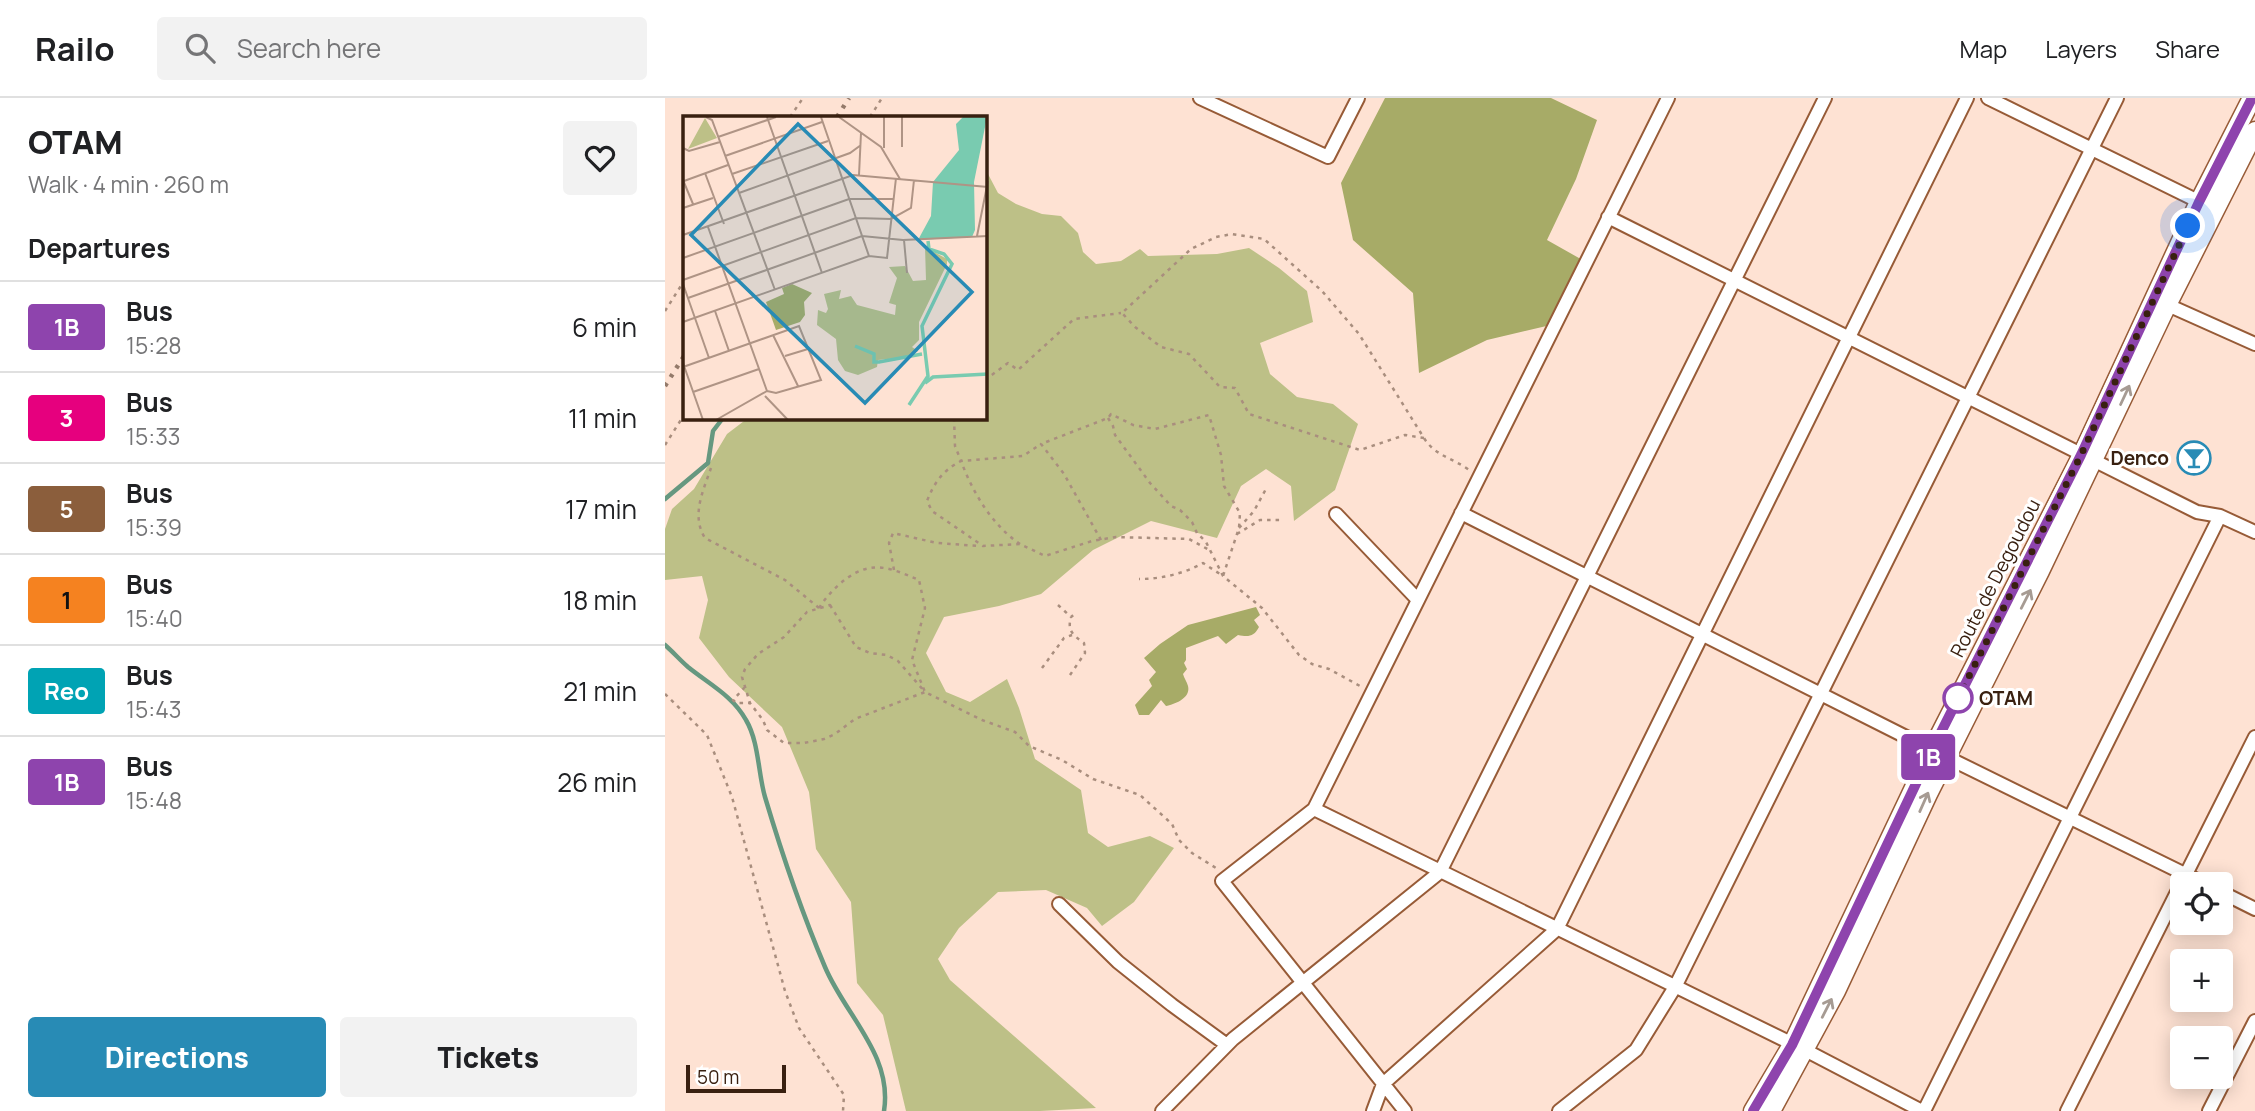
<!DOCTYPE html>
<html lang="en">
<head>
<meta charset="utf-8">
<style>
  :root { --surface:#fff; --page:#f2f2f2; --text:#202124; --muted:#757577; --line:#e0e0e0; --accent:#288bb5 }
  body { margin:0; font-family:Manrope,sans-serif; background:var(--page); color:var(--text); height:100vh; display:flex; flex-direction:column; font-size:26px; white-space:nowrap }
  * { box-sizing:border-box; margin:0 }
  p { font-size:23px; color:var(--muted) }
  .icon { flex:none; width:38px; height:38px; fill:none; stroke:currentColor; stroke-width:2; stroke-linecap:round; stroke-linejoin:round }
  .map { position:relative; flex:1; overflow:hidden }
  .sheet { display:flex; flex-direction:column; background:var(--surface); width:665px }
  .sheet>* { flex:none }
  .badge { padding:0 14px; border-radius:5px; font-size:24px; line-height:46px }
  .tools { position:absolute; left:1505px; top:774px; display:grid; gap:14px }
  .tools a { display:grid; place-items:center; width:63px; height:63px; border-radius:7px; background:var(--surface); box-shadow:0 4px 18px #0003; font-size:35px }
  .scale { position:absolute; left:21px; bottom:18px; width:100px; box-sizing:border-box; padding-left:7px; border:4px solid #392010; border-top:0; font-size:19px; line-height:24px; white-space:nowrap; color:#392010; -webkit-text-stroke:5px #fff; paint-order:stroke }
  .you { position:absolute; width:35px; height:35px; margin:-18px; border:5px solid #fff; border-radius:50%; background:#1a73e8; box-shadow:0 0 0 10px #1a73e833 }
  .map>.badge { position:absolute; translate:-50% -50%; box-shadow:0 0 0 4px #fff }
  h2 { padding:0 28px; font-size:26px; line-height:63px }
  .round { display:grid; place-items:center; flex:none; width:74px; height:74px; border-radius:7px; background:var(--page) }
  .summary { display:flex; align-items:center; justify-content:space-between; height:119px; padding:0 28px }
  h1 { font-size:33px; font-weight:800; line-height:52px }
  .primary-button { display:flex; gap:14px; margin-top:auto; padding:14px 28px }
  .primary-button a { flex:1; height:80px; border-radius:7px; background:var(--accent); color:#fff; font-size:28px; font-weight:800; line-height:80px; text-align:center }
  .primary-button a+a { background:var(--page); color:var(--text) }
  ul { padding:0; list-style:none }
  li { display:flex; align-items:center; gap:21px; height:91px; padding:0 28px; border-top:2px solid var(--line) }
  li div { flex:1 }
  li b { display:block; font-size:26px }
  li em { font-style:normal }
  li .badge { min-width:77px; font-weight:700; text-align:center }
  header { display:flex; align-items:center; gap:42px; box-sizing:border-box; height:98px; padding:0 35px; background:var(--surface); border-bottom:2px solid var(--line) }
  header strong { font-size:33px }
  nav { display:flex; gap:38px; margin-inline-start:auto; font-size:24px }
  .search { width:490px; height:63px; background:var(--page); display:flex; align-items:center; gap:18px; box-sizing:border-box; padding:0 24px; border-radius:7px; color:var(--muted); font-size:26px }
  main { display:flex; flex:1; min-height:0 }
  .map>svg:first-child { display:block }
  .green { fill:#bdc087 }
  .forest { fill:#a7ab67 }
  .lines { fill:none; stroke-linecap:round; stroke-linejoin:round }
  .stream { stroke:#669880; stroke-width:4.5 }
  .minor-casing { stroke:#975b37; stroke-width:16 }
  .primary-casing { stroke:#975b37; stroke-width:21 }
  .path { stroke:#a98e7e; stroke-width:2.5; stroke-dasharray:3.5 5; stroke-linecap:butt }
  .minor { stroke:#fff; stroke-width:12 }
  .primary { stroke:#fff; stroke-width:18 }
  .rail { stroke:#947a6a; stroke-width:4.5; stroke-dasharray:3.5 7; stroke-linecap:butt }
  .oneway { stroke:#a69b93 }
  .line-casing { stroke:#fff; stroke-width:16 }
  .line { stroke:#8e44ad; stroke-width:10 }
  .walk { stroke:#392010; stroke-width:7; stroke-dasharray:0 12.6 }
  .stop-dot { fill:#fff; stroke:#8e44ad; stroke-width:3.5 }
  .labels { text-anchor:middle; stroke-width:6; stroke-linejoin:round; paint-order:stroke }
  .poi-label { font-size:19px; font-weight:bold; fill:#392010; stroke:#fff; text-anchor:end }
  .street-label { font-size:19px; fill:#392010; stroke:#fff }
  .stop-label { font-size:19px; font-weight:bold; fill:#392010; stroke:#fff; text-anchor:start }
  .inset-river { fill:none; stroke:#79cbb0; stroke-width:3.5 }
  .inset-road { fill:none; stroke:#af9485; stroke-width:2 }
  .view { fill:#288bb5; fill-opacity:0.15; stroke:#288bb5; stroke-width:3.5 }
  .inset-edge { fill:none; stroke:#392010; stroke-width:3.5 }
</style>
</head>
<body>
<header>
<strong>Railo</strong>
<div class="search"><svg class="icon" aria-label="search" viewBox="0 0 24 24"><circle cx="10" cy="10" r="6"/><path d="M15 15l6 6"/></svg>Search here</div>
<nav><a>Map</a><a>Layers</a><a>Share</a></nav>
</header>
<main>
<section class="sheet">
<div class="summary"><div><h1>OTAM</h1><p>Walk · 4 min · 260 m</p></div><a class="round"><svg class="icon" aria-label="heart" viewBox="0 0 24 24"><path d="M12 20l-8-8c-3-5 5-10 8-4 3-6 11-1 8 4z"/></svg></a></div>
<h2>Departures</h2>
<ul>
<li><span class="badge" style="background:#8e44ad;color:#fff">1B</span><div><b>Bus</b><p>15:28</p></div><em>6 min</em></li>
<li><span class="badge" style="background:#e6007e;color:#fff">3</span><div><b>Bus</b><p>15:33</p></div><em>11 min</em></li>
<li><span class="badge" style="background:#8b5e3c;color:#fff">5</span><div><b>Bus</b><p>15:39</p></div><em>17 min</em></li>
<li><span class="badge" style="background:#f58220;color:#111">1</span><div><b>Bus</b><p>15:40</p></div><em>18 min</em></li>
<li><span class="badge" style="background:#00a3b4;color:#fff">Reo</span><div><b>Bus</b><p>15:43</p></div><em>21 min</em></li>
<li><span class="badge" style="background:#8e44ad;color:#fff">1B</span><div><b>Bus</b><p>15:48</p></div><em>26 min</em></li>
</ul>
<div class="primary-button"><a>Directions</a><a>Tickets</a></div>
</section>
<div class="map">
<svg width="1590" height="1013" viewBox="0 0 1590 1013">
  <rect width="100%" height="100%" fill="#fee2d3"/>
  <!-- green -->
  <path class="green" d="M320 76H323L333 95 351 106 377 116 396 118 413 135 418 154 431 166 456 163 475 151 483 158 552 156 584 150 614 170 642 193 648 224 595 245 605 276 632 299 668 306 693 326 670 392 629 423 626 388 601 371 576 388 552 440 486 423 428 452 376 496 334 508 279 519 261 555 281 594 305 604 342 581 354 610 370 661 416 692 423 735 443 749 485 738 509 750 469 804 437 828 422 810 381 792 333 794 294 830 273 861 285 882 431 1010 375 1013H241L218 917 192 885 186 804 151 751 144 694 117 629 64 579 34 540 43 502 37 478 0 482V431L7 411 29 391 62 336 83 320H320Z"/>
  <!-- forest -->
  <path class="forest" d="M720 0H886L932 22 911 81 882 142 921 164 890 226 822 242 754 275 748 195 688 142 676 85Z
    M591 509 595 517 589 522 594 529C589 539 583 539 573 537L561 546 553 538 521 550V562L519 565 522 571 518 576C519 580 522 584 523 588 526 600 510 606 501 608L496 602 484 617H474L470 607 487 588 484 582 491 574 479 560 495 546 523 527Z"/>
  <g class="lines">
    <!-- stream -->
    <path class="stream" d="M0 401 43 365 48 333 58 320
      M0 547C8 554 15 562 23 569 44 586 68 598 81 622 94 644 93 675 100 699 117 756 137 815 160 869 180 917 228 957 219 1013"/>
    <defs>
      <path id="minor" d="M535 0 663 59 693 0
        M1323 0 1541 107
        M943 119 1532 414 1555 418 1590 434
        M1496 204 1590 246
        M796 415 1267 652 1540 786
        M671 416 753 502
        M649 711 1140 952 1257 1013
        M1556 794 1590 811
        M394 806 453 864 507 907 562 947
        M497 1013 568 941 775 774 1160 0
        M708 1013 718 986 892 831 1302 0
        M740 1013 557 783 649 711 1003 0
        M894 1013 971 952 1010 889 1452 0
        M1259 1013 1555 418
        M1402 1013 1590 639
        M1544 1013 1590 923"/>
      <path id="primary" d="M1088 1013 1127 947 1267 652 1417 357 1534 104 1587 0
        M1106 1013 1171 893 1263 696 1375 473 1502 207 1590 33"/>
    </defs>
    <!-- minor casing -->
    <use href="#minor" class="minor-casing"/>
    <!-- primary casing -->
    <use href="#primary" class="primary-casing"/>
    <!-- path -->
    <path class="path" d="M125 19 138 0
      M205 19 217 0
      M0 213 19 183
      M320 282 343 265 353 272 409 221 456 215
      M289 320 290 348 296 363 358 358 376 346
      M443 320 448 328 450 337 485 385 506 408 515 412 527 424 532 435 541 444 558 478 597 510 634 557 647 566 664 571 695 588
      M759 340 740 337 695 352 584 316 570 290 555 289 524 256 496 249 470 229 457 215 526 151 551 139 567 136 599 141 657 193 694 236 759 340C770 358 788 360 804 372
      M0 347 19 317
      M46 370C38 393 26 418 40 440L120 482 154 510
      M574 430 589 413 602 389
      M572 436 595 422H615
      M436 442 399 376 376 346 443 320 446 316 468 327 490 331 544 317 556 357 559 388 575 415 574 430 558 478 538 465C518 476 496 481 474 481
      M355 446C327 427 308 395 296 363 278 372 269 385 262 403L267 413 318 448 355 446 380 458 427 443 451 439 524 441 546 453
      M229 472 224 445 228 435 272 445 315 448
      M165 507 191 549 205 555 222 557 233 563 260 594 190 621 170 636 159 641 139 645H119L102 632 98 622 85 605 77 579 80 571 93 556 119 539 142 514Z
      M393 507 406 519 412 514
      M154 510C165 493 185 473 205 470 222 467 239 476 254 482L260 510 247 562 260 594 317 622 350 634 364 648 397 662 428 681 475 697 507 726 514 742 527 755 551 770
      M377 570 399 540 407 537
      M405 577 420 555 419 545C408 537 402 533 406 519
      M80 589 68 602 71 605H85
      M0 596 42 637 67 699 120 893 134 930 179 997 178 1013"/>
    <!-- minor -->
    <use href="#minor" class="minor"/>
    <!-- primary -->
    <use href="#primary" class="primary"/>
    <!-- rail -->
    <path class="rail" d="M172 19 184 0
      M0 288 19 258"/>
  </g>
  <!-- one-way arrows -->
  <defs><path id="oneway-shaft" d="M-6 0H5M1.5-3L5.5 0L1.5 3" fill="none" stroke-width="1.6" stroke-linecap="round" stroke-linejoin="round" transform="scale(1.75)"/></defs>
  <g class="oneway">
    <use href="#oneway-shaft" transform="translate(1460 297) rotate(-65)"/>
    <use href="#oneway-shaft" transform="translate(1361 501) rotate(-63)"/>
    <use href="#oneway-shaft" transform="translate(1259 704) rotate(-66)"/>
    <use href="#oneway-shaft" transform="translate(1162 910) rotate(-63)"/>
  </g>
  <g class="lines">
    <defs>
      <path id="line" d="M1088 1013 1127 947 1267 652 1416 357 1534 104 1587 0"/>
    </defs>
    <!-- line casing -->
    <use href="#line" class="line-casing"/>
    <!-- line -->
    <use href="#line" class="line"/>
    <!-- walk -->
    <path class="walk" d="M1293 600 1416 357 1523 128"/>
  </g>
  <!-- icons -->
  <defs>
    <symbol id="bar-ring" viewBox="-11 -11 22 22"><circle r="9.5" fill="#fff" stroke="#288bb5" stroke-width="1.5"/><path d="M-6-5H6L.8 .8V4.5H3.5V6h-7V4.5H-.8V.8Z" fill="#288bb5"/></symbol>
  </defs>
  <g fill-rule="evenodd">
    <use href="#bar-ring" x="1510" y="341" width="38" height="38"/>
  </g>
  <!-- markers -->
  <circle class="stop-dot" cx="1293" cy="600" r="14"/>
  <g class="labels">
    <!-- poi labels -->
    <g class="poi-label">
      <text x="1504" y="367">Denco</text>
    </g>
    <!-- street labels -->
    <g class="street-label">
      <text transform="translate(1330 480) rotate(-63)" y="7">Route de Degoudou</text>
    </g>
    <!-- stop labels -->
    <g class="stop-label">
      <text x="1314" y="607">OTAM</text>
    </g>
  </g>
  <!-- overview -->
  <g transform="translate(18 18)">
    <rect width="304" height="304" fill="#fee2d3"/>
    <path d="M22 2 34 22 5 33ZM242 131 264 143V148L236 206V224L229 231 235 235 225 241 195 244 194 251 175 259 162 255 155 244 153 223 134 209 135 194 143 197 145 193 141 178 158 174 156 183 168 180 174 189 212 199 213 189 206 187 214 162 206 151 222 150 230 165 243 164Z" fill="#bdc087"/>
    <path d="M109 168 129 177 121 186 122 199 117 206 93 214 83 186 101 178 99 172Z" fill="#a7ab67"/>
    <path d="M280 1H304L291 66 292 114 289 121 235 124 248 100 250 66 276 34 273 8Z" fill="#79cbb0"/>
    <path class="inset-river" d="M172 230 191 238V246H196L239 238M242 267 250 261 305 258M226 289 245 260 239 210 269 148 261 138 246 133 245 125"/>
    <path class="inset-road" d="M23 1 29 4 92 174M84 1 139 157M138 1 186 140M156 1 198 31 217 63M35 21 93 1M219 31V1M0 32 6 35 37 26M201 32V1M42 40 139 6M22 57 41 108M49 58 145 25M176 59 178 17M0 64 10 88M1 65 45 49M56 77 167 37 178 29M0 92 30 82M25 111 84 275M0 119 170 59 305 71M294 120 305 65M221 124 224 157M0 142 166 83H210M0 164 173 102 208 103 228 92 231 64M0 168 26 242M5 182 179 120 220 124 305 120M32 195 46 235M0 206 186 140 204 142 213 62M90 219 115 270M102 240 125 233M0 247 20 304M0 251 116 210 138 264 93 277 84 275M10 276 76 253M82 280 105 304M33 304 84 275"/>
    <path class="view" d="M115 8 289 176 182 287 8 119Z"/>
    <rect width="304" height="304" class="inset-edge"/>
  </g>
</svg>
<div class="tools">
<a><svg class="icon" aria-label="locate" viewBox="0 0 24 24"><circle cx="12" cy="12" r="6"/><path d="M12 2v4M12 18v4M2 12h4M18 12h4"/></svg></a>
<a>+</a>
<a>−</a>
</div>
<div class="scale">50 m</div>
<div class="you" style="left:1523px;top:128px"></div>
<b class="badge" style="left:1263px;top:659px;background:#8e44ad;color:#fff">1B</b>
</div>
</main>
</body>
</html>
